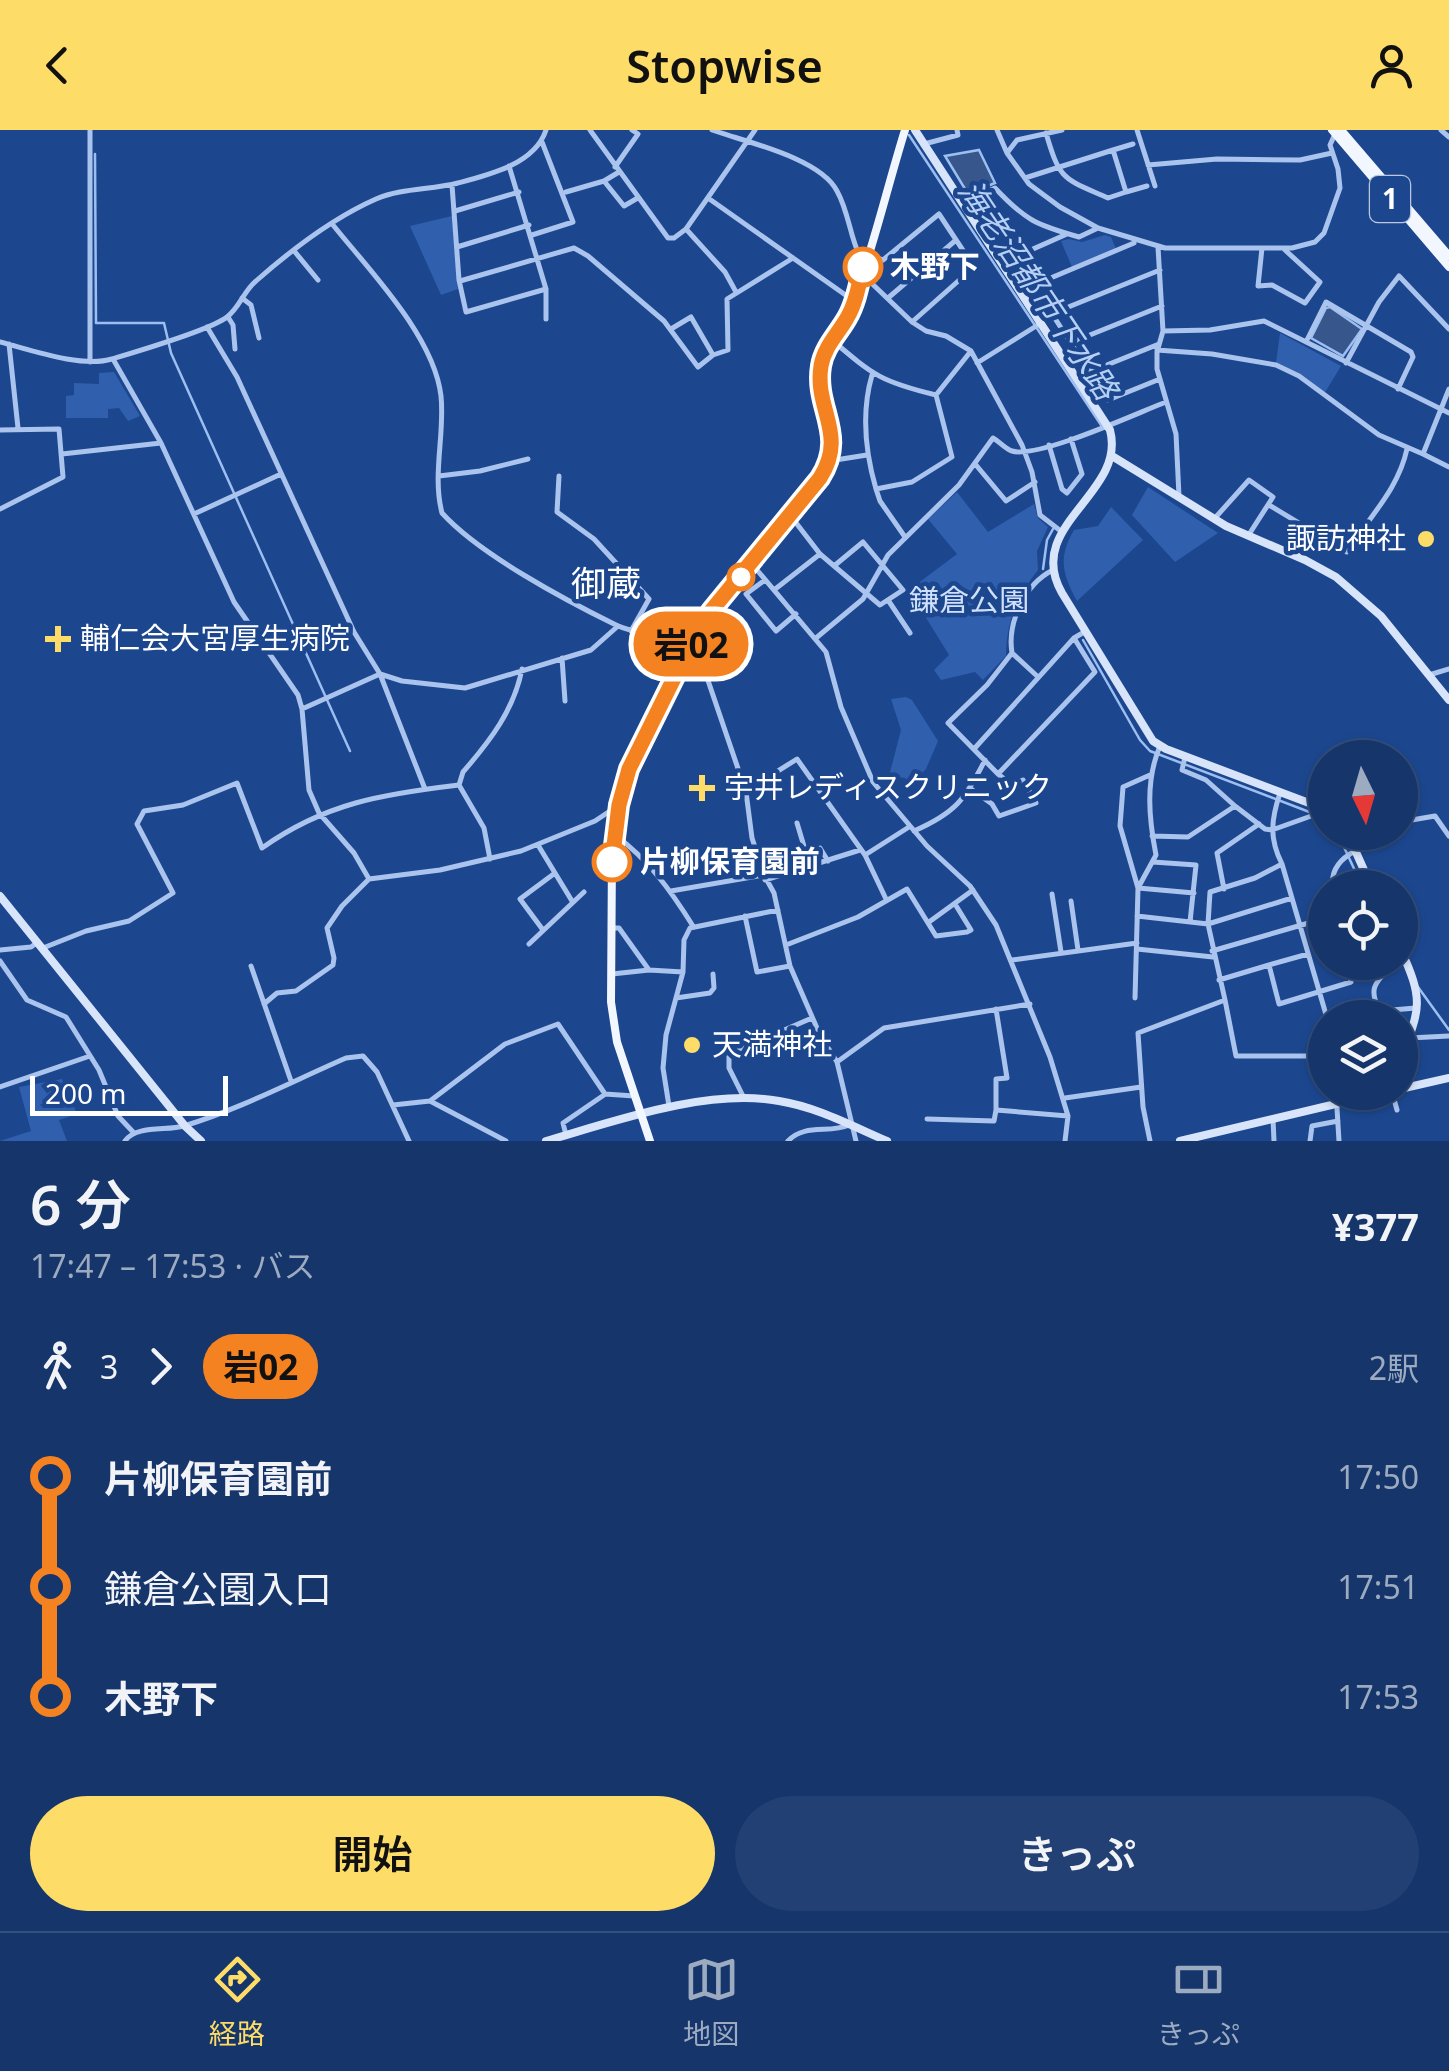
<!DOCTYPE html>
<html lang="ja">
<head>
<meta charset="utf-8">
<style>
  :root { --surface:#15356b; --page:#224073; --text:#f1f3f6; --muted:#9dabc1; --line:#34507e; --accent:#fedc68 }
  body { margin:0; font-family:"Noto Sans","Noto Sans JP",sans-serif; background:var(--page); color:var(--text); height:100vh; display:flex; flex-direction:column; font-size:38px; white-space:nowrap }
  * { box-sizing:border-box; margin:0 }
  p { font-size:32px; color:var(--muted) }
  .icon { flex:none; width:55px; height:55px; fill:none; stroke:currentColor; stroke-width:2; stroke-linecap:round; stroke-linejoin:round }
  .map { position:relative; height:1011px; overflow:hidden }
  .drawer { display:flex; flex-direction:column; background:var(--surface); flex:1 }
  .drawer>* { flex:none }
  .badge { padding:0 20px; border-radius:32px; font-size:35px; line-height:65px }
  .needle { width:65px; rotate:175deg }
  .fabs { position:absolute; left:1308px; top:610px; display:grid; gap:20px }
  .fabs a { display:grid; place-items:center; width:110px; height:110px; border-radius:50%; background:var(--surface); box-shadow:0 2px 8px #0004,0 0 0 2px var(--line); font-size:50px }
  .scale { position:absolute; left:30px; bottom:25px; width:198px; box-sizing:border-box; padding-left:10px; border:5px solid #fff; border-top:0; font-size:28px; line-height:35px; white-space:nowrap; color:#fff; -webkit-text-stroke:8px #1c478f; paint-order:stroke }
  .map>.badge { position:absolute; translate:-50% -50%; box-shadow:0 0 0 5px #fff }
  .legs { display:flex; align-items:center; gap:15px; height:110px; padding:0 30px; font-size:32px }
  .legs p { margin-inline-start:auto }
  .headline { display:flex; align-items:center; justify-content:space-between; height:170px; padding:0 30px }
  h1 { font-size:55px; font-weight:600; line-height:75px }
  .action { display:flex; gap:20px; margin-top:auto; padding:20px 30px }
  .action a { flex:1; height:115px; border-radius:60px; background:var(--accent); color:#111; font-size:40px; font-weight:600; line-height:115px; text-align:center }
  .action a+a { background:var(--page); color:var(--text) }
  ul { padding:0 30px; list-style:none }
  li { display:flex; align-items:center; gap:35px; height:110px; font-size:38px }
  li i { display:grid; place-items:center; width:15px; height:100%; margin:0 12px; background:currentColor }
  li i::after { content:''; width:25px; height:25px; margin:-12px; border:8px solid; border-radius:50%; background:var(--surface) }
  li p { margin-inline-start:auto }
  li:first-child i { background:linear-gradient(#0000 50%,currentColor 0) }
  li:last-child i { background:linear-gradient(currentColor 50%,#0000 0) }
  header { display:flex; justify-content:space-between; align-items:center; height:130px; padding:0 30px; background:var(--accent); color:#111; font-size:45px; font-weight:600 }
  .tab-bar { display:flex; justify-content:space-around; align-items:center; height:140px; border-top:2px solid var(--line); background:var(--surface); font-size:28px; color:var(--muted) }
  .tab-bar a { display:grid; justify-items:center; gap:5px }
  .tab-bar .active { color:var(--accent) }
  .map>svg:first-child { display:block }
  .green { fill:#2f5fad }
  .water { fill:#37568b; stroke:#9dbef0; stroke-width:2.5 }
  .lines { fill:none; stroke-linecap:round; stroke-linejoin:round }
  .stream { stroke:#9dbef0; stroke-width:2.5 }
  .street { stroke:#aac4ee; stroke-width:5 }
  .secondary { stroke:#d7e4fa; stroke-width:8 }
  .primary { stroke:#f1f6ff; stroke-width:8 }
  .line-1-casing { stroke:#fff; stroke-width:22 }
  .line-1 { stroke:#f58220; stroke-width:15 }
  .stop-1-dot { fill:#fff; stroke:#f58220; stroke-width:5 }
  .poi-dot { fill:#fedc68; stroke:#1c478f; stroke-width:4 }
  .labels { text-anchor:middle; stroke-width:9; stroke-linejoin:round; paint-order:stroke }
  .shield { fill:#1c478f; stroke:#bbc8dd; stroke-width:2.5 }
  .shield-label { font-size:28px; font-weight:bold; fill:#fff }
  .stop-label { font-size:30px; font-weight:bold; fill:#fff; stroke:#1c478f; text-anchor:start }
  .poi-label { font-size:30px; fill:#fff; stroke:#1c478f; text-anchor:start }
  .park-label { font-size:30px; fill:#d0e0fa; stroke:#1c478f }
  .water-label { font-size:32px; font-style:italic; fill:#b6cff5; stroke:#1c478f }
  .quarter-label { font-size:35px; fill:#fff; stroke:#1c478f }
</style>
</head>
<body>
<header><svg class="icon" aria-label="back" viewBox="0 0 24 24"><path d="M15 5l-7 7 7 7"/></svg>Stopwise<svg class="icon" aria-label="person" viewBox="0 0 24 24"><circle cx="12" cy="8" r="4"/><path d="M4 21q1-7 8-7t8 7"/></svg></header>
<div class="map">
<svg width="1449" height="1011" viewBox="0 0 1449 1011">
  <rect width="100%" height="100%" fill="#1c478f"/>
  <!-- green -->
  <path class="green" d="M452 86 458 159 441 165 410 96Z
    M1105 105 1111 107 1116 119 1072 137 1061 111 1069 109 1082 112Z
    M1280 203 1341 236 1324 264 1276 233Z
    M114 242 140 286 128 291 119 278 108 279V288H66V266L74 265V253L99 254V243Z
    M1148 357 1218 403 1175 432 1132 385Z
    M957 362 988 402 1034 374 1038 388 1048 397 1037 421 1038 440C1017 466 1006 493 1006 526L983 550 975 542 941 550 934 540 949 525 909 460 957 424 928 389Z
    M1111 377 1143 410 1077 471C1062 444 1058 427 1074 400L1098 396Z
    M906 567 912 570 938 611 926 639 911 654 905 648 889 646 901 600 891 569Z
    M62 949 77 984 59 990 67 1011H0L31 1001 19 957Z"/>
  <!-- water -->
  <path class="water" d="M979 20 995 53 968 64 945 26Z
    M1330 177 1362 199 1343 226 1311 208 1326 178Z"/>
  <g class="lines">
    <!-- stream -->
    <path class="stream" d="M909 5 1101 295
      M95 24 96 193H164L171 223 350 621
      M1043 439 1047 410 1053 399
      M1083 510 1140 610 1150 621 1325 688
      M1337 702 1363 758
      M1418 857 1449 900"/>
    <!-- street -->
    <path class="street" d="M590 0 668 108H674L686 99 755 0
      M712 0C746 12 820 28 837 61 850 84 850 112 864 135
      M997 0 1007 23 1029 54 1060 77 1098 98 1165 118H1292L1315 112 1324 103 1340 58 1338 39 1330 15 1335 4
      M1137 0 1155 56
      M1441 0 1449 7
      M1046 3C1060 51 1063 48 1108 68L1126 62
      M924 14 958 5 957 0
      M1133 14 1113 20 1126 62 1147 56
      M1007 23 1017 10 1062 0
      M1148 35 1217 29 1300 30 1332 23
      M615 37 638 4 632 0
      M1025 48 1113 20
      M604 51 624 76 636 69
      M452 55 459 150 466 182 546 159 509 36
      M566 62 604 51 619 42
      M708 68 854 171
      M962 72 995 58C1025 90 1036 95 1079 107L1098 98
      M455 81 519 62
      M333 95C369 140 434 206 441 266 445 304 432 345 442 383 479 424 565 470 616 495 641 507 683 505 700 527L746 662 752 708 764 745 774 763 790 836 820 905 837 932 856 1011
      M686 99 725 142 736 162
      M1067 104 1015 127 1108 270 1160 249
      M532 105 573 92 542 12
      M457 117 529 95
      M1158 117 1163 201 1157 222V239L1176 304 1179 366
      M1262 118 1258 156 1272 155 1305 173 1320 152 1285 120
      M295 122 318 150
      M870 125 883 130 939 84 974 137 912 192
      M863 145 912 192 926 201 946 206 971 221 1022 315 1032 342 1040 385 1062 402
      M460 151 574 118 588 126 664 191 698 237 713 225 728 220 727 169 793 128
      M1034 155 1134 113
      M546 159V189
      M242 168 251 175 259 208
      M888 168 956 110
      M1051 184 1160 140
      M228 187 233 195 235 219
      M207 197 237 247 354 502 380 544 425 659
      M671 199 691 187 713 225
      M1163 201 1210 200 1264 191 1449 283
      M832 210C874 246 882 252 936 265L952 327 912 352 876 359C865 321 861 283 872 245
      M0 212C31 220 81 238 112 229 135 222 211 200 227 187 239 178 244 161 256 151 290 121 333 88 376 69 402 58 430 60 458 53 489 45 535 34 546 0
      M1306 212 1326 172 1411 222 1413 227 1398 259
      M1070 213 1162 176
      M9 214 18 298
      M1157 220 1212 224 1276 235 1299 246 1379 305 1423 324
      M113 229 161 313 234 472 298 565 302 579 309 660 319 683 354 723 369 749
      M90 232V0
      M977 233 1041 193
      M1346 233 1379 172 1399 146 1449 199
      M1077 247 1159 214
      M1449 259 1423 324 1449 337
      M936 265 971 221
      M0 300 59 299 63 347 0 379
      M1049 315 1062 359 1067 363 1082 344 1071 309
      M62 324 161 313
      M829 331 867 325
      M976 335 1006 371 1035 352
      M439 346 480 341 528 329
      M559 346 557 382 594 409 649 469 631 501
      M876 359 880 371 905 407
      M1269 375 1347 422C1369 387 1398 360 1407 319
      M194 384 281 344
      M790 385 820 424 880 475 903 460 863 412 834 436
      M1215 388 1249 350 1273 367 1248 406
      M752 434 826 522 841 577 873 652 927 716 970 756 996 795 1050 927 1068 986 1065 1011
      M765 450 746 464 776 501 796 484
      M774 460 820 424
      M888 470 910 503
      M816 508 863 469 888 425 959 355 993 308C999 311 1005 319 1012 321 1038 329 1137 283 1166 272
      M1012 523 987 555 948 593 998 644 1095 542 1074 508 1086 501
      M562 528 565 571
      M1429 545 1449 539
      M1037 546 1012 523C1007 492 1025 454 1053 440
      M302 579 380 544 402 551 465 558 591 520 618 496
      M974 619 1074 508
      M1185 627 1182 640 1206 650 1235 676
      M1150 645 1123 657 1120 696 1138 758 1194 763
      M459 655 463 642C490 611 514 580 522 539
      M459 655 484 698 490 729
      M971 659 992 674 999 686 1036 673 1023 650 1012 655 998 644
      M746 661 797 629 865 725 886 769
      M1280 663C1271 690 1269 708 1282 734L1327 888
      M1400 692 1435 686 1449 706
      M797 693 806 723 820 718 828 731
      M914 701C955 683 965 670 985 630
      M615 705C649 730 671 761 693 796
      M1152 706 1188 707 1235 676 1265 699 1272 700 1314 685
      M538 715 572 771
      M865 725 909 697
      M1153 732 1196 735 1190 792
      M765 750 860 720
      M1333 758C1330 740 1340 729 1355 721
      M1224 759 1217 723 1259 694
      M671 761 764 745
      M1052 764 1061 822
      M1071 771 1078 820
      M745 786 757 842 790 836
      M1137 786 1208 794 1292 768
      M929 792 973 760
      M611 798H619L649 840
      M543 800 520 769 555 743
      M529 814 584 762
      M786 815 858 787 907 759 936 806 967 802 971 800 955 774
      M43 818 86 801 129 791 173 763 137 694 144 681 183 675 237 653 262 718C325 673 383 664 459 655
      M1137 819 1213 827
      M0 820 31 817 38 812
      M1212 821 1319 790 1325 794
      M1012 830 1137 813
      M0 831 27 870 66 887 99 940 118 986 134 1003
      M1395 832C1378 851 1366 856 1380 881L1416 878
      M1269 835 1308 824
      M251 836 291 951
      M612 844 649 840 683 842
      M1219 850 1269 835 1279 874 1351 852 1346 832
      M676 868 710 863 714 858 713 844
      M1135 868 1138 758 1156 725C1149 689 1145 651 1160 616
      M1225 870 1236 926H1325
      M264 874 277 863 296 861 333 835 334 828 327 798 342 776 369 749 440 740 521 721 595 691 619 675
      M996 879 1007 948 996 949V980L1068 986
      M1409 908 1449 906
      M837 932 884 898 1030 874
      M0 957 90 926
      M1336 962 1339 1011
      M1392 962 1397 980
      M744 968 729 938V924L752 915 760 920 782 901 812 888
      M1065 968 1141 957
      M430 971 505 914 558 894 605 964 634 966
      M393 975 430 971 506 1011
      M669 976 663 938 666 905 683 842 684 810 690 798 778 780
      M927 989 994 991 996 980
      M1273 989 1274 1011
      M566 1005 563 993 604 965
      M125 1011C136 995 166 1001 184 996 240 979 293 951 346 928L363 926 377 942 409 1011
      M788 1011C805 993 829 1004 849 995
      M1150 1011 1143 977 1138 903 1225 870 1208 794 1210 762 1255 748 1282 734
      M1310 1011 1312 996 1338 991"/>
    <!-- secondary -->
    <path class="secondary" d="M915 0 1110 300C1127 364 1023 395 1062 463L1153 611 1166 619 1325 679
      M1112 326 1226 396 1305 430 1336 447 1381 486 1449 570
      M1347 702 1372 758
      M0 766 185 996 201 1011
      M1400 818C1424 870 1421 878 1400 930
      M1400 959 1449 948
      M546 1011C615 991 707 958 779 971 817 977 852 996 887 1011
      M1180 1011 1386 962"/>
    <!-- primary -->
    <path class="primary" d="M1332 0 1449 137
      M1341 0 1449 126
      M650 1011 617 912 611 872 612 725 619 675 634 626 703 493 820 348C850 299 810 274 822 230 828 210 845 196 852 176 873 119 887 58 905 0"/>
  </g>
  <g class="lines">
    <defs>
      <path id="line-1" d="M612 732 619 675 629 639 690 516 711 481 820 348C848 304 814 279 821 236 824 217 838 204 847 188 856 173 859 154 863 137"/>
    </defs>
    <!-- line-1 casing -->
    <use href="#line-1" class="line-1-casing"/>
    <!-- line-1 -->
    <use href="#line-1" class="line-1"/>
  </g>
  <!-- markers -->
  <g class="stop-1-dot">
    <circle cx="863" cy="137" r="18"/>
    <circle cx="741" cy="447" r="12"/>
    <circle cx="612" cy="732" r="18"/>
  </g>
  <g class="poi-dot">
    <circle cx="1426" cy="409" r="10"/>
    <path d="M53 494h10v10h10v10h-10v10h-10v-10h-10v-10h10z"/>
    <path d="M697 643h10v10h10v10h-10v10h-10v-10h-10v-10h10z"/>
    <circle cx="692" cy="915" r="10"/>
  </g>
  <g class="labels">
    <!-- shield labels -->
    <rect class="shield" x="1370" y="46" width="40" height="46" rx="8"/>
    <g class="shield-label">
      <text x="1390" y="79">1</text>
    </g>
    <!-- stop labels -->
    <g class="stop-label">
      <text x="890" y="147">木野下</text>
      <text x="640" y="742">片柳保育園前</text>
    </g>
    <!-- poi labels -->
    <g class="poi-label">
      <text x="1406" y="419" text-anchor="end">諏訪神社</text>
      <text x="80" y="519">輔仁会大宮厚生病院</text>
      <text x="724" y="668">宇井レディスクリニック</text>
      <text x="712" y="925">天満神社</text>
    </g>
    <!-- park labels -->
    <g class="park-label">
      <text x="969" y="481">鎌倉公園</text>
    </g>
    <!-- water labels -->
    <g class="water-label">
      <text transform="translate(1038 160) rotate(56)" y="11">海老沼都市下水路</text>
    </g>
    <!-- quarter labels -->
    <g class="quarter-label">
      <text x="606" y="466">御蔵</text>
    </g>
  </g>
</svg>
<div class="fabs">
<a><svg class="needle" viewBox="-14 -14 28 28"><path d="M0-13l5 13h-10z" fill="#e53935"/><path d="M0 13l5-13h-10z" fill="#9dabc1"/></svg></a>
<a><svg class="icon" aria-label="locate" viewBox="0 0 24 24"><circle cx="12" cy="12" r="6"/><path d="M12 2v4M12 18v4M2 12h4M18 12h4"/></svg></a>
<a><svg class="icon" aria-label="layers" viewBox="0 0 24 24"><path d="M12 4l9 5-9 5-9-5zM3 14l9 5 9-5"/></svg></a>
</div>
<div class="scale">200 m</div>
<b class="badge" style="left:691px;top:514px;background:#f58220;color:#111">岩02</b>
</div>
<section class="drawer">
<div class="headline"><div><h1>6 分</h1><p>17:47 – 17:53 · バス</p></div><b>¥377</b></div>
<div class="legs"><svg class="icon" aria-label="walk" viewBox="0 0 24 24"><circle cx="13" cy="4" r="2"/><path d="M13 8l-2 6 4 7M11 14l-3 7M7 12l3-4h3l4 4"/></svg>3<svg class="icon" aria-label="forward" viewBox="0 0 24 24"><path d="M9 5l7 7-7 7"/></svg><b class="badge" style="background:#f58220;color:#111">岩02</b><p>2駅</p></div>
<ul>
<li><i style="color:#f58220"></i><b>片柳保育園前</b><p>17:50</p></li>
<li><i style="color:#f58220"></i><span>鎌倉公園入口</span><p>17:51</p></li>
<li><i style="color:#f58220"></i><b>木野下</b><p>17:53</p></li>
</ul>
<div class="action"><a>開始</a><a>きっぷ</a></div>
</section>
<nav class="tab-bar">
<a class="active"><svg class="icon" aria-label="directions" viewBox="0 0 24 24"><path d="M12 3l9 9-9 9-9-9zM9 14v-3h6M13 9l2 2-2 2"/></svg>経路</a>
<a><svg class="icon" aria-label="map" viewBox="0 0 24 24"><path d="M3 6l6-2 6 2 6-2v14l-6 2-6-2-6 2zM9 4v14M15 6v14"/></svg>地図</a>
<a><svg class="icon" aria-label="tickets" viewBox="0 0 24 24"><path d="M3 7h18v10H3zM15 7v10"/></svg>きっぷ</a>
</nav>
</body>
</html>
